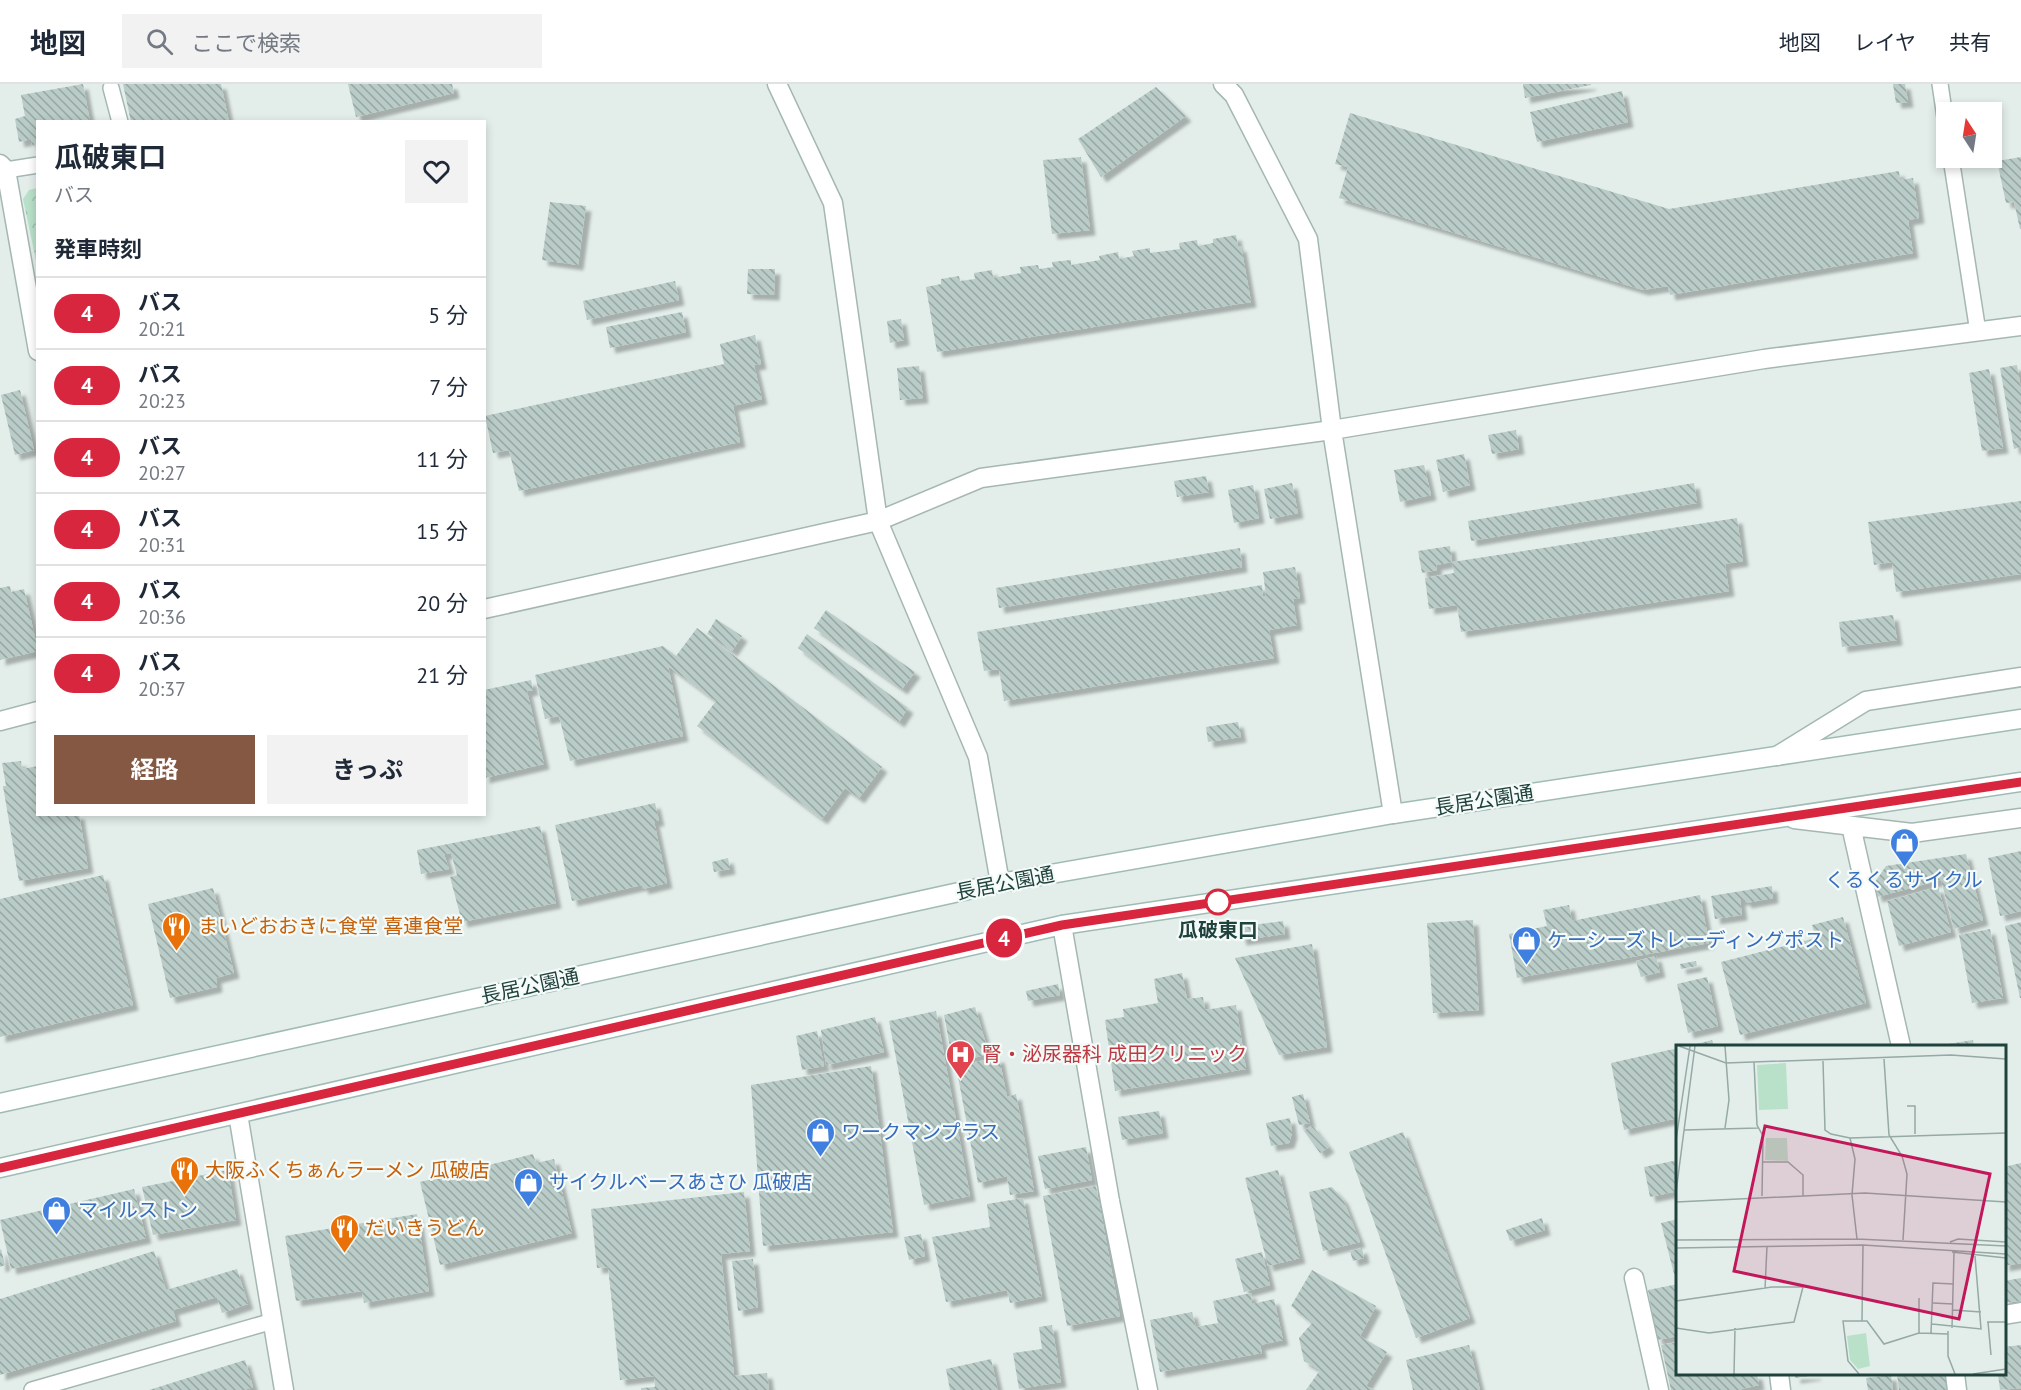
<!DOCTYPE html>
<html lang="ja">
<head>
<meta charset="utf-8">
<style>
  :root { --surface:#fff; --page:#f2f2f3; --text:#1f2937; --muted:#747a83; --line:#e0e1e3; --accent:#845842 }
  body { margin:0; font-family:"PT Sans","Noto Sans JP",sans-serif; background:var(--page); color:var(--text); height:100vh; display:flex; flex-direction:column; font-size:22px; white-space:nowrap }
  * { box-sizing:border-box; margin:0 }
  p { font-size:20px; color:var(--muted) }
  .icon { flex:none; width:33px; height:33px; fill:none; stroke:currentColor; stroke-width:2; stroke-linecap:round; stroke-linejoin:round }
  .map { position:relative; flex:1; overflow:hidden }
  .side { position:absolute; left:36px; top:36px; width:450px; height:696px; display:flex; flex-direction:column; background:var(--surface); border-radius:0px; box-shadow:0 3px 9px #0003 }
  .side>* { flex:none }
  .badge { padding:0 12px; border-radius:20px; font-size:21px; line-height:39px }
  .needle { width:39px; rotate:348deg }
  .buttons { position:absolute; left:1936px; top:18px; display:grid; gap:12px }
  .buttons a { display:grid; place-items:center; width:66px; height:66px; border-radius:0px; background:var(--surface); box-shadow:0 3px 9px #0003; font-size:30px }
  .map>.badge { position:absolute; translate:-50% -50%; box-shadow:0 0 0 3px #fff }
  h2 { padding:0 18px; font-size:22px; line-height:54px }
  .round { display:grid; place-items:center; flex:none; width:63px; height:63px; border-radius:0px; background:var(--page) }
  .headline { display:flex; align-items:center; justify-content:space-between; height:102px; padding:0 18px }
  h1 { font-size:28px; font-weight:700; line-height:45px }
  .button { display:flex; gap:12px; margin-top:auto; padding:12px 18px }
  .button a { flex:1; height:69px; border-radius:0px; background:var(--accent); color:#fff; font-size:24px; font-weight:700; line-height:69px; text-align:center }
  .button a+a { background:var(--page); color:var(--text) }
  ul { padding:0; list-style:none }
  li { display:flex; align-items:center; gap:18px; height:72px; padding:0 18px; border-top:2px solid var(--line) }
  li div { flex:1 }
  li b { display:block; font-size:22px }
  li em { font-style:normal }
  li .badge { min-width:66px; font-weight:700; text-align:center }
  header { display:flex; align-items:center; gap:36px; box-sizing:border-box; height:84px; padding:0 30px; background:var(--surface); border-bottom:2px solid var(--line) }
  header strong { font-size:28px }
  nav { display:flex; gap:33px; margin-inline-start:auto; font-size:21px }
  .search { width:420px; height:54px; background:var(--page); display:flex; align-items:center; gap:15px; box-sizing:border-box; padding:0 21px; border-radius:0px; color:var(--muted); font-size:22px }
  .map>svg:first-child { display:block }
  .park { fill:url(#park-crowns) }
  .building { fill:url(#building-back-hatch); filter:url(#shadow) }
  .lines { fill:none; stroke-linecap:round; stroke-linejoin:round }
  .lane-casing { stroke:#a5b7b3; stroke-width:18 }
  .street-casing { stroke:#a5b7b3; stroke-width:21 }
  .secondary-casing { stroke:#a0bbb5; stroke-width:21 }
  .lane { stroke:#fff; stroke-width:15 }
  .street { stroke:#fff; stroke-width:18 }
  .secondary { stroke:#fff; stroke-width:18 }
  .line-casing { stroke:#fff; stroke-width:14 }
  .line { stroke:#d7263d; stroke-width:9 }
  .stop-dot { fill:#fff; stroke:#d7263d; stroke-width:3 }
  .labels { text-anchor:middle; stroke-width:4.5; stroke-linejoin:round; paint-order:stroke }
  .street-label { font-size:20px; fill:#20423d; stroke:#f4faf8 }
  .shop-label { font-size:20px; fill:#366cbe; stroke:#f4faf8; text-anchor:start }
  .food-label { font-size:20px; fill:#c56008; stroke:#f4faf8; text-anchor:start }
  .stop-label { font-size:20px; font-weight:bold; fill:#20423d; stroke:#f4faf8 }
  .health-label { font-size:20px; fill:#be3a42; stroke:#f4faf8; text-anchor:start }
  .inset-road { fill:none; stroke:#95a9a5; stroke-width:1.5 }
  .view { fill:#c2185b; fill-opacity:0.15; stroke:#c2185b; stroke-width:3 }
  .inset-edge { fill:none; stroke:#20423d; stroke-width:3 }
</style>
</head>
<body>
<header>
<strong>地図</strong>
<div class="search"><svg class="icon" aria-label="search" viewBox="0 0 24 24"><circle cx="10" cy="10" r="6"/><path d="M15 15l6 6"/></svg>ここで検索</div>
<nav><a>地図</a><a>レイヤ</a><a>共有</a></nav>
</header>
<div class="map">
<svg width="2021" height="1306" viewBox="0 0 2021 1306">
  <defs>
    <pattern id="park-crowns" width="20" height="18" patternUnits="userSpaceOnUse" patternTransform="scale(1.5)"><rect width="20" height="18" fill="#b9e1c9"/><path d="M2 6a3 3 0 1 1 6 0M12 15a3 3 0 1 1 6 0" fill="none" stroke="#9fc2ae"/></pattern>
    <pattern id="building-back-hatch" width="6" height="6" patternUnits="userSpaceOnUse" patternTransform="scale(1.5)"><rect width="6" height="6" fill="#baccc7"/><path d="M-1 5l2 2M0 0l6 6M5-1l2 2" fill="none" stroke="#97a7a3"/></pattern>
    <filter id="shadow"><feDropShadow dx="5.5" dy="5.5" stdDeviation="1.5" flood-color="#0004"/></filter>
  </defs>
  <rect width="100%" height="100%" fill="#e3eeea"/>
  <!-- park -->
  <path class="park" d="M37 104H38L37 181 23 115 29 106Z"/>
  <!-- building -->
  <path class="building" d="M83 0 90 38H38V60L32 61 31 55 19 58 15 35 25 32 21 11Z
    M123 0H221L229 38H131Z
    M348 0H452L454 9 356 33Z
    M1523 0H1591V1L1525 14Z
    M1893 0H1905L1908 18 1896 19Z
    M1156 3 1186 32 1101 93 1078 55Z
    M1622 7 1628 38 1537 58 1530 28Z
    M1350 29 1669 125 1899 87 1900 96 1913 94 1919 134 1908 136 1913 169 1670 211 1668 202 1643 206 1339 114 1348 83 1335 80Z
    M1081 73 1090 146 1052 150 1043 76Z
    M2021 73V145H2020L2014 118 2006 119 1997 77Z
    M550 118 586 122 578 181 542 176Z
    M1236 151 1238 163 1241 162 1251 218 937 268 926 203 941 200V195L959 192 960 197 975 195 974 189 992 186 993 194 1021 189 1020 183 1038 181 1039 185 1053 183 1052 178 1071 176V181L1100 176 1099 172 1118 168 1119 175 1134 172 1132 167 1150 164V169L1180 165 1179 159 1197 156 1198 162 1213 159V155Z
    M748 185H775L774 211 747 210Z
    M675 197 679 216 587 236 583 217Z
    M682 228 686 248 610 264 606 243Z
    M901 235 904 256 890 259 887 237Z
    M755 251 761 280 754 281 762 315 733 322 740 358 519 407 509 366 493 369 485 332 724 280 720 260Z
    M2017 281 2021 305V363L2014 365 2000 284Z
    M919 282 923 314 900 316 897 284Z
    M1989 285 2003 364 1982 367 1969 289Z
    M20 306 34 366 15 371 1 311Z
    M1516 346 1519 365 1492 370 1488 351Z
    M1464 370 1470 401 1443 408 1436 376Z
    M1424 381 1431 411 1400 418 1394 386Z
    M1206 392 1209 408 1177 413 1174 397Z
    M1292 399 1298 429 1270 435 1264 405Z
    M1694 399 1697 419 1471 457 1468 437Z
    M1253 401 1259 434 1234 439 1228 406Z
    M2021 417V490L1896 508 1892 478 1874 481 1868 438Z
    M1737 434 1743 477 1725 480 1729 507 1461 548 1457 521 1429 525 1425 494 1454 489 1452 478Z
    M1450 462 1452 478 1436 481 1437 486 1422 489 1418 467Z
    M1240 464 1242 483 999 524 996 504Z
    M1295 483 1300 514 1293 515 1297 541 1269 546 1274 574 1004 617 999 585 984 587 977 548 1262 501 1263 512H1266L1263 488Z
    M10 502 11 508 24 505 38 567 0 576V504Z
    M826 526 915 588 902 605 814 544Z
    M1893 531 1897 556 1842 563 1839 538Z
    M716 535 742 552 732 567 707 550Z
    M697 544 882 683 859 714 845 704 822 735 697 642 716 617 668 582 683 652 570 677 559 632 545 635 535 591 663 562 676 572Z
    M807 550 908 624 899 638 798 564Z
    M531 596 533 606 527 607 544 680 484 694V606Z
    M1238 638 1241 653 1208 658 1206 643Z
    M21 677 22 685 38 682V730H79L88 784 19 797 3 702H6L2 679Z
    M655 719 659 737H654L667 799 643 805 642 801 572 817 555 741Z
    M540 742 556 819 462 838 450 793 457 791 451 769 444 770 449 785 421 790 417 766Z
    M2021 767V827L2000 832 1988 774Z
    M1966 770 1983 836 1954 845 1941 796 1877 813 1873 801 1886 782Z
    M728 774 730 785 714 788 712 778Z
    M103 791 133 921 0 953V815Z
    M1772 802 1773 814 1746 819 1745 816H1740L1742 831 1715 835 1711 812Z
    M1938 803 1951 848 1899 862 1887 817Z
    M213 804 234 889 216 894 217 903 170 914 148 820Z
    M1700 811 1709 859 1517 894 1509 850 1547 842 1543 826 1569 821 1572 837Z
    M1843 833 1866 919 1740 951 1721 878 1816 854 1812 841Z
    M1473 836 1479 926 1433 929 1427 839Z
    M1283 837 1285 850 1241 856 1239 843Z
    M2021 838V914H2020L2005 842Z
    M1990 845 2003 914 1972 919 1959 851Z
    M1312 860 1327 963 1279 971 1235 874Z
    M1656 872 1660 888 1641 893 1636 877Z
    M1696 877 1697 882 1681 885 1680 880Z
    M1182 889 1187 915 1203 913 1205 926 1236 921 1246 985 1115 1007 1105 936 1124 933 1123 925 1158 919 1154 895Z
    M1707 893 1718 942 1688 949 1677 900Z
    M1058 900 1060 911 1028 917 1026 907Z
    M975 923 989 970 953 979 944 931Z
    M936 927 970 1112 924 1121 889 937Z
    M875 933 884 968 826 981 821 946Z
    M817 947 824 982 802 986 796 952Z
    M1712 956 1714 962H1689Z
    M1973 956 1974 962H1942V961Z
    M1678 964V1034L1624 1046 1611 979Z
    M999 973 1007 1013 1016 1010 1034 1107 1010 1111 1007 1092 978 1099 956 982Z
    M871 982 893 1148 763 1162 751 1001Z
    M1303 1010 1310 1039 1299 1041 1292 1013Z
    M1159 1027 1163 1049 1122 1056 1118 1033Z
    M1290 1034 1292 1049 1289 1059 1271 1062 1266 1039Z
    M1312 1041 1329 1063 1320 1069 1304 1047Z
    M1403 1048 1470 1234 1416 1254 1349 1068Z
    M1086 1063 1092 1096 1045 1105 1038 1072Z
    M533 1070 536 1079 554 1075 572 1149 440 1181 420 1098Z
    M1678 1076V1107L1650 1113 1644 1083Z
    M2021 1079V1179L2004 1182V1083Z
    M228 1086 236 1136 153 1151 142 1103Z
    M1278 1086 1300 1174 1268 1182 1245 1094Z
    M1096 1102 1120 1232 1067 1242 1043 1112Z
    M1332 1103 1343 1115 1360 1158 1323 1167 1309 1108Z
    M134 1105 146 1154 11 1185 0 1136Z
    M744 1108 750 1167 721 1170 734 1292 767 1289 769 1306H641V1304L655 1303 654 1292 620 1296 608 1183 597 1184 591 1125Z
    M1023 1114 1042 1212 1010 1219 1007 1206 946 1218 932 1153 990 1143 987 1120Z
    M417 1130 429 1207 364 1219 362 1207 296 1217 285 1152Z
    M1542 1134 1545 1146 1510 1157 1506 1146Z
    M1678 1135V1189L1674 1190 1661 1139Z
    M921 1150 925 1172 909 1176 904 1153Z
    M1362 1164 1364 1174 1353 1177 1350 1167Z
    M1 1165 5 1181 0 1183V1166Z
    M154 1167 166 1206 237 1185 248 1220 222 1229 217 1213 173 1226 176 1237 0 1291V1215Z
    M1262 1168 1270 1201 1244 1208 1235 1175Z
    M753 1175 758 1223 738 1227 732 1177Z
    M1312 1186 1376 1222 1360 1252 1387 1268 1366 1302 1375 1306H1306L1320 1286 1304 1277 1299 1254 1312 1239 1291 1222Z
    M2021 1194V1217L2004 1219V1197Z
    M1678 1200V1252L1657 1256 1648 1206Z
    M1251 1209 1252 1220 1274 1215 1283 1256 1260 1261 1262 1269 1160 1288 1150 1236 1192 1228 1196 1243 1218 1239 1213 1217Z
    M1052 1241 1061 1298 1019 1305 1013 1269 1042 1265 1039 1243Z
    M1678 1258V1290H1757L1759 1301 1738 1306H1671L1661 1261Z
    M1469 1261 1480 1306H1413L1406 1276Z
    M2021 1261V1304L2000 1306 1998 1290H2004V1263Z
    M991 1275 998 1306H950L946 1285Z
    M245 1276 253 1303 244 1306H149Z
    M1795 1290H1816V1291L1795 1294Z
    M1897 1290H1946L1948 1306H1899Z
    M1891 1291 1893 1306H1868L1866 1294Z"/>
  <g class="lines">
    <defs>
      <path id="lane" d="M1940 0 1947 47
        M111 4 120 38
        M1951 74 1978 248
        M6 86 38 81
        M32 1306 273 1237"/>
      <path id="street" d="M777 0 833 119 878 437 978 673 1000 799
        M1223 0 1234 11 1308 155 1332 346 1393 730
        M0 80 6 86 38 267
        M484 525 878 437 981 394 1332 346 1764 275 2021 242
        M0 637 38 627
        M1777 672 1866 617 2021 593
        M1794 735 1912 749 2021 734
        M1851 742 1901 962
        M1062 841 1110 1117 1148 1306
        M238 1030 284 1306
        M1634 1194 1659 1306
        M2004 1231 2021 1228
        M1779 1290 1781 1306
        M1955 1290 1957 1306"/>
      <path id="secondary" d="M0 1019 1000 799 1393 730 2021 635
        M0 1084 1062 841 2021 698"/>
    </defs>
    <!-- lane casing -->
    <use href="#lane" class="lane-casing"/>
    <!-- street casing -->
    <use href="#street" class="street-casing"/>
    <!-- secondary casing -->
    <use href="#secondary" class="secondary-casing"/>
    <!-- lane -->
    <use href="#lane" class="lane"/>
    <!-- street -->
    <use href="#street" class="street"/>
    <!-- secondary -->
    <use href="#secondary" class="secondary"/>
  </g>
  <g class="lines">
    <defs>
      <path id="line" d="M0 1084 1062 841 2021 698"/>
    </defs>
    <!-- line casing -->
    <use href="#line" class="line-casing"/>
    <!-- line -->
    <use href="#line" class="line"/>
  </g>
  <!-- icons -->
  <defs>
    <symbol id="shop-pin" viewBox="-11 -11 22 30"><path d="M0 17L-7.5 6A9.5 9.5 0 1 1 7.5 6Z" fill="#3f7fe0" stroke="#f4faf8"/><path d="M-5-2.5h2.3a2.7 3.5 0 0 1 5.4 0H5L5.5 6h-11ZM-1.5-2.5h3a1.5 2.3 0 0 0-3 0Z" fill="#fff"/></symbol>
    <symbol id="restaurant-pin" viewBox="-11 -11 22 30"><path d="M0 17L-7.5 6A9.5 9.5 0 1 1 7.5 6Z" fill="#e8710a" stroke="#f4faf8"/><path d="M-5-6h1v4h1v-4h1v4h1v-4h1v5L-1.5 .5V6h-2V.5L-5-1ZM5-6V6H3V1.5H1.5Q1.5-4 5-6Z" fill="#fff"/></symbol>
    <symbol id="hospital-pin" viewBox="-11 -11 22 30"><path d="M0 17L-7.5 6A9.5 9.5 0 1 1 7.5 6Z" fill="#e0444e" stroke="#f4faf8"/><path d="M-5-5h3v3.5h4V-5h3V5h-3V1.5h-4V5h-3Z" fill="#fff"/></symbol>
  </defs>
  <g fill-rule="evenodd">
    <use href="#shop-pin" x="1888" y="742" width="33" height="45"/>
    <use href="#restaurant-pin" x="160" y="826" width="33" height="45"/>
    <use href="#shop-pin" x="1510" y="840" width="33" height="45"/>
    <use href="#hospital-pin" x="944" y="954" width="33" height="45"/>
    <use href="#shop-pin" x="804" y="1032" width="33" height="45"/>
    <use href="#restaurant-pin" x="168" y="1070" width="33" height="45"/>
    <use href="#shop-pin" x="512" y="1082" width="33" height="45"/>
    <use href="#shop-pin" x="40" y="1110" width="33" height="45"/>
    <use href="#restaurant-pin" x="328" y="1128" width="33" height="45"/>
  </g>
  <!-- markers -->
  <circle class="stop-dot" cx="1218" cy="818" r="12"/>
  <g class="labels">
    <!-- street labels -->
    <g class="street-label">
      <text transform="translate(1484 716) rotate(-9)" y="7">長居公園通</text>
      <text transform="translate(1005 799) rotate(-11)" y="7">長居公園通</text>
      <text transform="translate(530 902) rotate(-12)" y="7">長居公園通</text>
    </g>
    <!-- shop labels -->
    <g class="shop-label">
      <text x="1904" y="803" text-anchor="middle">くるくるサイクル</text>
      <text x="1547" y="863">ケーシーズトレーディングポスト</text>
      <text x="841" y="1055">ワークマンプラス</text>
      <text x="549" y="1105">サイクルベースあさひ 瓜破店</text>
      <text x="78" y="1133">マイルストン</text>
    </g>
    <!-- food labels -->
    <g class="food-label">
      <text x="198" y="849">まいどおおきに食堂 喜連食堂</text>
      <text x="205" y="1093">大阪ふくちぁんラーメン 瓜破店</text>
      <text x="365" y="1151">だいきうどん</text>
    </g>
    <!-- stop labels -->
    <g class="stop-label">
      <text x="1218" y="853">瓜破東口</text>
    </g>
    <!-- health labels -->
    <g class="health-label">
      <text x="982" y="977">腎・泌尿器科 成田クリニック</text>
    </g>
  </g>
  <!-- overview -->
  <g transform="translate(1676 961)">
    <rect width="330" height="330" fill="#e3eeea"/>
    <path d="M110 18 112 64 83 65 81 20Z" fill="#b9e1c9"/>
    <path d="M111 93 112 116 89 115 90 93ZM190 288 194 321 182 324 174 315 171 291Z" fill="#b9e1c9"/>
    <path class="inset-road" d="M3 1 50 18 275 10 330 14M49 1 53 55 49 83M208 14 213 90 226 111 231 129 227 195M147 16 149 85 155 89 174 93 330 88M78 17 81 80 87 91 86 151M231 61H239V89M8 85 82 83M174 93 179 114 176 150 181 194M0 95 14 1M86 117H112L127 130V151M0 147 19 1M0 157 189 148 330 157M0 195 181 194 330 201M274 197 282 194 330 197M0 203 187 200 330 209M276 207 330 213M89 244 91 201M243 253V288M0 256 96 242H127L118 277 33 288 0 283M257 258 277 259M277 265 305 267M186 276 187 200M311 277H330M312 277 315 310M256 279 305 284 299 211M276 283 278 207M272 286V311L279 329M255 288 257 238 278 239M58 329 59 283M183 329 172 316 167 276H191L208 299 243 288 272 289M297 329 330 324"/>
    <path class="view" d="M89 81 314 129 283 274 58 226Z"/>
    <rect width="330" height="330" class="inset-edge"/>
  </g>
</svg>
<div class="buttons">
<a><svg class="needle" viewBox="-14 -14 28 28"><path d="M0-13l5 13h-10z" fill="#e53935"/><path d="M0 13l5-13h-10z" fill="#747a83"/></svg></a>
</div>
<b class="badge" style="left:1004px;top:854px;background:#d7263d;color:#fff">4</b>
<section class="side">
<div class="headline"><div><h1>瓜破東口</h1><p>バス</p></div><a class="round"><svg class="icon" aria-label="heart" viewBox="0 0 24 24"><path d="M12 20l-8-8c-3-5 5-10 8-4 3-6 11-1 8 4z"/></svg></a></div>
<h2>発車時刻</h2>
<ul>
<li><span class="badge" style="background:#d7263d;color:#fff">4</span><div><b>バス</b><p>20:21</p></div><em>5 分</em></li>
<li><span class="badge" style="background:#d7263d;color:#fff">4</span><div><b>バス</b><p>20:23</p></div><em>7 分</em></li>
<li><span class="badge" style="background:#d7263d;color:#fff">4</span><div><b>バス</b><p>20:27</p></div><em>11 分</em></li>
<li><span class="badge" style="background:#d7263d;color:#fff">4</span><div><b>バス</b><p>20:31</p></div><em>15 分</em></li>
<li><span class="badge" style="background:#d7263d;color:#fff">4</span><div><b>バス</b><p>20:36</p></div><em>20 分</em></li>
<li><span class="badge" style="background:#d7263d;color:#fff">4</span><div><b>バス</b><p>20:37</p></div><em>21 分</em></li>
</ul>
<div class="button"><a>経路</a><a>きっぷ</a></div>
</section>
</div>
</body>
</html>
